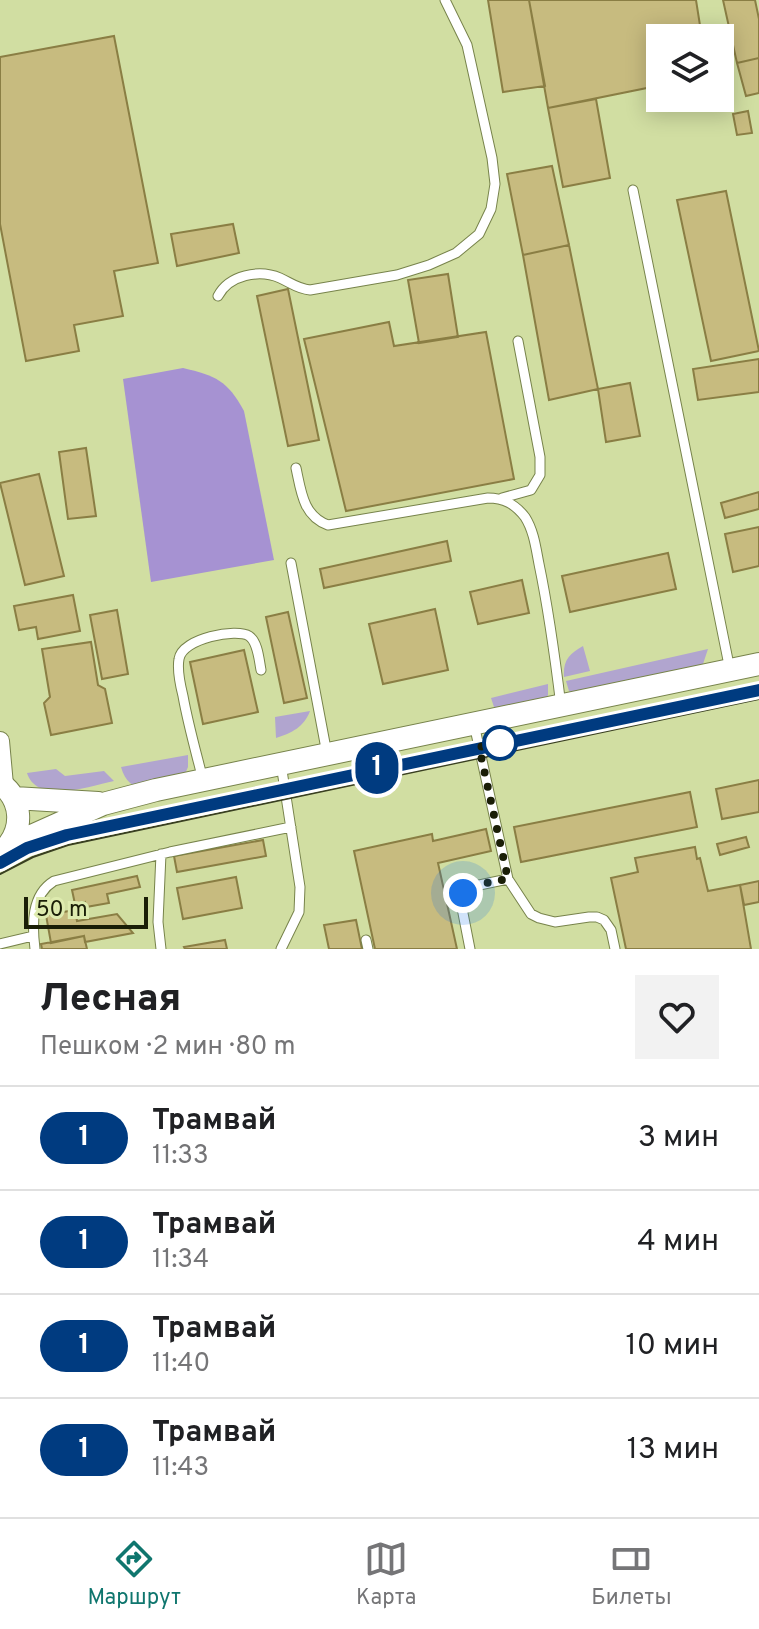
<!DOCTYPE html>
<html lang="ru">
<head>
<meta charset="utf-8">
<style>
  :root { --surface:#fff; --page:#f2f2f2; --text:#202124; --muted:#757577; --line:#e0e0e0; --accent:#0f766e }
  body { margin:0; font-family:Overpass,sans-serif; background:var(--page); color:var(--text); height:100vh; display:flex; flex-direction:column; font-size:30px; white-space:nowrap }
  * { box-sizing:border-box; margin:0 }
  p { font-size:26px; color:var(--muted) }
  .icon { flex:none; width:44px; height:44px; fill:none; stroke:currentColor; stroke-width:2; stroke-linecap:round; stroke-linejoin:round }
  .map { position:relative; height:949px; overflow:hidden }
  .details { display:flex; flex-direction:column; background:var(--surface); flex:1 }
  .details>* { flex:none }
  .badge { padding:0 16px; border-radius:26px; font-size:28px; line-height:52px }
  .controls { position:absolute; left:646px; top:24px; display:grid; gap:16px }
  .controls a { display:grid; place-items:center; width:88px; height:88px; border-radius:0px; background:var(--surface); box-shadow:0 4px 20px #0003; font-size:40px }
  .scale { position:absolute; left:24px; bottom:20px; width:124px; box-sizing:border-box; padding-left:8px; border:4px solid #1a1e07; border-top:0; font-size:22px; line-height:28px; white-space:nowrap; color:#1a1e07; -webkit-text-stroke:6px #deebaf; paint-order:stroke }
  .you { position:absolute; width:40px; height:40px; margin:-20px; border:6px solid #fff; border-radius:50%; background:#1a73e8; box-shadow:0 0 0 12px #1a73e833 }
  .map>.badge { position:absolute; translate:-50% -50%; box-shadow:0 0 0 4px #fff }
  .round { display:grid; place-items:center; flex:none; width:84px; height:84px; border-radius:0px; background:var(--page) }
  .head { display:flex; align-items:center; justify-content:space-between; height:136px; padding:0 40px }
  h1 { font-size:38px; font-weight:800; line-height:60px }
  ul { padding:0; list-style:none }
  li { display:flex; align-items:center; gap:24px; height:104px; padding:0 40px; border-top:2px solid var(--line) }
  li div { flex:1 }
  li b { display:block; font-size:30px }
  li em { font-style:normal }
  li .badge { min-width:88px; font-weight:700; text-align:center }
  .dock { display:flex; justify-content:space-around; align-items:center; height:112px; border-top:2px solid var(--line); background:var(--surface); font-size:22px; color:var(--muted) }
  .dock a { display:grid; justify-items:center; gap:4px }
  .dock .on { color:var(--accent) }
  .map>svg:first-child { display:block }
  .green { fill:#b1a5cf }
  .forest { fill:#a692d2 }
  .building { fill:#c7bb7f; stroke:#8a7e44; stroke-width:2 }
  .lines { fill:none; stroke-linecap:round; stroke-linejoin:round }
  .service-casing { stroke:#77834b; stroke-width:11 }
  .minor-casing { stroke:#77834b; stroke-width:20 }
  .tertiary-casing { stroke:#77834b; stroke-width:24 }
  .service { stroke:#fff; stroke-width:9 }
  .minor { stroke:#fff; stroke-width:18 }
  .tertiary { stroke:#fff; stroke-width:22 }
  .tram { stroke:#393f21; stroke-width:2 }
  .line-casing { stroke:#fff; stroke-width:18 }
  .line { stroke:#003b80; stroke-width:12 }
  .walk { stroke:#1a1e07; stroke-width:8; stroke-dasharray:0 14.4 }
  .stop-dot { fill:#fff; stroke:#003b80; stroke-width:4 }
</style>
</head>
<body>
<div class="map">
<svg width="759" height="949" viewBox="0 0 759 949">
  <rect width="100%" height="100%" fill="#d1dea2"/>
  <!-- green -->
  <path class="green" d="M583 646 590 671 564 677C563 660 569 654 583 646Z
    M708 649 701 670 577 696 569 691 566 681Z
    M548 684V695L544 703 497 709 494 707 491 698Z
    M310 711C304 727 292 733 276 738L275 717Z
    M188 755V767L185 774C160 782 131 802 121 767Z
    M56 769 65 776 104 771 114 781C90 786 37 805 27 773Z"/>
  <!-- forest -->
  <path class="forest" d="M183 368C216 376 227 380 244 411L274 560 151 582 123 379Z"/>
  <!-- building -->
  <path class="building" d="M488 0H529L545 86 503 92Z
    M529 0H696L702 38H660V98H706L650 110 647 88 548 108Z
    M723 0H755L759 19V58L737 63Z
    M114 36 158 263 114 271 123 316 74 325 79 351 26 361 0 224V57Z
    M759 58V93L746 96 737 63Z
    M596 99 610 178 563 187 548 108Z
    M748 111 752 133 737 135 733 114Z
    M552 166 569 245 523 255 507 174Z
    M726 191 759 351 711 361 677 200Z
    M233 224 239 253 177 266 171 234Z
    M569 245 598 389 549 400 523 255Z
    M448 274 458 337 419 343 408 280Z
    M288 289 319 440 288 446 257 296Z
    M389 322 394 346 486 332 514 479 346 511 304 339Z
    M759 359V392L698 400 693 369Z
    M630 383 640 436 606 442 598 389Z
    M86 448 96 516 68 519 59 452Z
    M39 474 64 576 25 585 0 483Z
    M759 492V509L725 518 721 503Z
    M759 527V566L733 572 725 534Z
    M447 541 451 561 324 588 320 569Z
    M668 553 676 589 570 612 562 576Z
    M522 580 529 613 478 624 470 592Z
    M73 595 80 631 38 639 36 627 19 630 14 606Z
    M435 609 448 670 383 684 369 624Z
    M117 610 128 674 102 679 90 615Z
    M288 612 307 698 284 703 266 617Z
    M91 642 98 685 105 689 112 723 51 735 44 703 50 697 42 649Z
    M244 650 258 712 203 724 190 662Z
    M759 780V812L722 819 716 789Z
    M690 792 697 827 521 862 514 827Z
    M486 829 491 851 438 863 457 949H375L354 851 432 834 433 841Z
    M746 837 749 847 720 855 717 844Z
    M263 840 266 856 177 872 174 856Z
    M695 847 697 859 700 858 708 891 740 885 751 949H626L611 878 638 872 635 858Z
    M137 876 140 887 107 894 109 903 86 907 85 902 75 904 72 890Z
    M236 877 242 908 183 919 177 888Z
    M759 881V902L744 905 740 885Z
    M75 910 77 921 117 914 133 933 85 942 84 936 51 943 46 915Z
    M356 920 362 949H329L324 925Z
    M84 936 87 949H42L41 944Z
    M225 940 227 949H185L184 947Z"/>
  <g class="lines">
    <defs>
      <path id="service" d="M633 190 730 670
        M218 296C229 275 259 269 280 278 291 283 298 289 310 290L397 275 429 265 456 253 479 234 491 209 495 184 492 158 467 45 445 0
        M296 468C301 491 303 516 328 525L488 498C504 498 515 504 525 517 534 531 536 549 539 564 549 612 555 657 561 706
        M502 498 531 490 540 475V457L518 341
        M291 563 327 754
        M474 724 508 879 531 914 539 918 555 922 589 917H597L604 920 611 930 615 949
        M281 764 300 887 299 912 281 949
        M203 780C196 752 188 724 183 696 180 684 177 670 179 659 182 638 237 628 249 636 258 642 259 660 261 670
        M161 854 158 922 161 949
        M366 940 368 949
        M0 944 33 936
        M35 949C32 925 31 895 54 881L170 852 291 827
        M470 949 461 903 465 888 508 879"/>
      <path id="minor" d="M0 741 4 785"/>
      <path id="tertiary" d="M0 783C23 800 24 830 4 850
        M14 798 98 803
        M7 847 103 804 156 790 759 664"/>
    </defs>
    <!-- service casing -->
    <use href="#service" class="service-casing"/>
    <!-- minor casing -->
    <use href="#minor" class="minor-casing"/>
    <!-- tertiary casing -->
    <use href="#tertiary" class="tertiary-casing"/>
    <!-- service -->
    <use href="#service" class="service"/>
    <!-- minor -->
    <use href="#minor" class="minor"/>
    <!-- tertiary -->
    <use href="#tertiary" class="tertiary"/>
    <!-- tram -->
    <path class="tram" d="M0 874 33 857 68 845 759 699"/>
  </g>
  <g class="lines">
    <defs>
      <path id="line" d="M0 863 27 848 67 835 759 690"/>
    </defs>
    <!-- line casing -->
    <use href="#line" class="line-casing"/>
    <!-- line -->
    <use href="#line" class="line"/>
    <!-- walk -->
    <path class="walk" d="M463 893 465 888 469 886 508 879 479 747 500 743"/>
  </g>
  <!-- markers -->
  <circle class="stop-dot" cx="500" cy="743" r="16"/>
</svg>
<div class="controls">
<a><svg class="icon" aria-label="layers" viewBox="0 0 24 24"><path d="M12 4l9 5-9 5-9-5zM3 14l9 5 9-5"/></svg></a>
</div>
<div class="scale">50 m</div>
<div class="you" style="left:463px;top:893px"></div>
<b class="badge" style="left:377px;top:768px;background:#003b80;color:#fff">1</b>
</div>
<section class="details">
<div class="head"><div><h1>Лесная</h1><p>Пешком · 2 мин · 80 m</p></div><a class="round"><svg class="icon" aria-label="heart" viewBox="0 0 24 24"><path d="M12 20l-8-8c-3-5 5-10 8-4 3-6 11-1 8 4z"/></svg></a></div>
<ul>
<li><span class="badge" style="background:#003b80;color:#fff">1</span><div><b>Трамвай</b><p>11:33</p></div><em>3 мин</em></li>
<li><span class="badge" style="background:#003b80;color:#fff">1</span><div><b>Трамвай</b><p>11:34</p></div><em>4 мин</em></li>
<li><span class="badge" style="background:#003b80;color:#fff">1</span><div><b>Трамвай</b><p>11:40</p></div><em>10 мин</em></li>
<li><span class="badge" style="background:#003b80;color:#fff">1</span><div><b>Трамвай</b><p>11:43</p></div><em>13 мин</em></li>
</ul>
</section>
<nav class="dock">
<a class="on"><svg class="icon" aria-label="directions" viewBox="0 0 24 24"><path d="M12 3l9 9-9 9-9-9zM9 14v-3h6M13 9l2 2-2 2"/></svg>Маршрут</a>
<a><svg class="icon" aria-label="map" viewBox="0 0 24 24"><path d="M3 6l6-2 6 2 6-2v14l-6 2-6-2-6 2zM9 4v14M15 6v14"/></svg>Карта</a>
<a><svg class="icon" aria-label="tickets" viewBox="0 0 24 24"><path d="M3 7h18v10H3zM15 7v10"/></svg>Билеты</a>
</nav>
</body>
</html>
